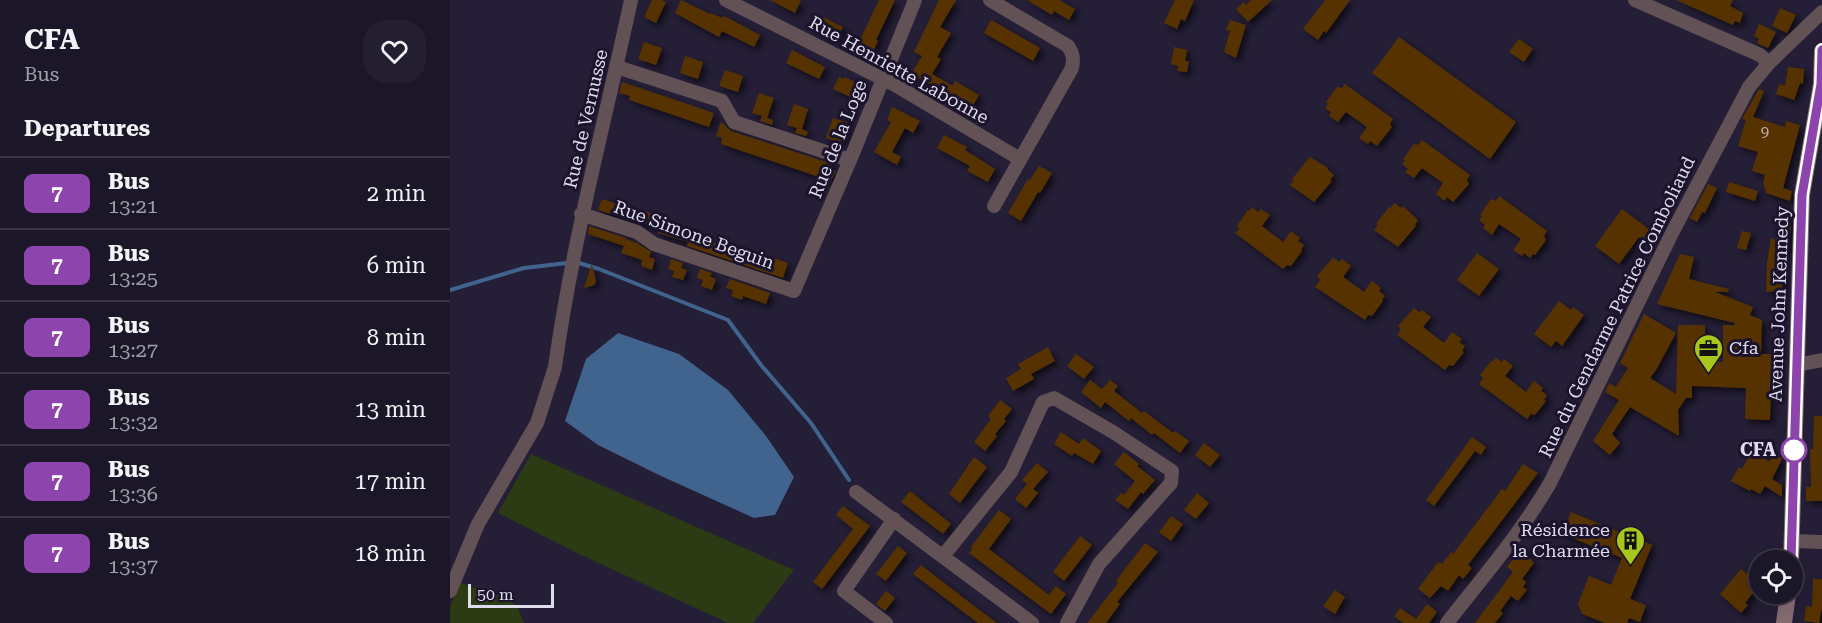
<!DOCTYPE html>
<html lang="en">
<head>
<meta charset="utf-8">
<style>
  :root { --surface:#1b1628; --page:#241f30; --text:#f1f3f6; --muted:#a09fa8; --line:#393545 }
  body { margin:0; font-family:"Roboto Serif",serif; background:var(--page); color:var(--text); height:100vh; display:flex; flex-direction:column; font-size:22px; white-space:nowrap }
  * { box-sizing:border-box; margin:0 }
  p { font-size:20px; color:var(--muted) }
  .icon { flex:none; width:33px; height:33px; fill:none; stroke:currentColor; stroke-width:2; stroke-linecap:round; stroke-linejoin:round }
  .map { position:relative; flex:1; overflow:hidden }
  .panel { display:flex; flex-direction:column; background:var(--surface); width:450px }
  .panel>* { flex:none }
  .badge { padding:0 12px; border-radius:9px; font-size:21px; line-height:39px }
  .tools { position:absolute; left:1299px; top:550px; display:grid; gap:12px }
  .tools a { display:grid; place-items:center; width:54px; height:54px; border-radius:50%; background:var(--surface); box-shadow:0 6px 24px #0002,0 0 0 2px var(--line); font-size:30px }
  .scale { position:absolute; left:18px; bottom:15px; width:86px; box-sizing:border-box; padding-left:6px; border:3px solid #dfdced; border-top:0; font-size:16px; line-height:21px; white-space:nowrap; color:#dfdced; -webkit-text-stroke:4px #1b142c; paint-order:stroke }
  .map>.badge { position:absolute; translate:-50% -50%; box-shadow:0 0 0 3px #fff }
  h2 { padding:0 24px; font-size:22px; line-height:54px }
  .round { display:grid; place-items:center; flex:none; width:63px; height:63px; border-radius:24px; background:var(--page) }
  .head { display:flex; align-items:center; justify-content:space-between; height:102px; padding:0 24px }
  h1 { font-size:28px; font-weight:700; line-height:45px }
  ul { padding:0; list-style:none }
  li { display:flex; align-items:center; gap:18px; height:72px; padding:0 24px; border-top:2px solid var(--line) }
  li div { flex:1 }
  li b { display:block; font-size:22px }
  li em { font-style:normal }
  li .badge { min-width:66px; font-weight:700; text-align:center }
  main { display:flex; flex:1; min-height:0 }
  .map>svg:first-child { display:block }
  .green { fill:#2c3b14 }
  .water { fill:#40648e }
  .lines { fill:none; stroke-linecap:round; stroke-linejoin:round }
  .stream { stroke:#40648e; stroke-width:4 }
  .building { fill:#573300; filter:url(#shadow) }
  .minor { stroke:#625255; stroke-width:14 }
  .secondary { stroke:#856d71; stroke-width:16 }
  .line-casing { stroke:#fff; stroke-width:14 }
  .line { stroke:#8e44ad; stroke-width:9 }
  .stop-dot { fill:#fff; stroke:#8e44ad; stroke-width:3 }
  .labels { text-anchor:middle; stroke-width:6; stroke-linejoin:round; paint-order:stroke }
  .number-label { font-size:15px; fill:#bdb2b2 }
  .street-label { font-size:18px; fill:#dfdced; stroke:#1b142c }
  .poi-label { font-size:18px; fill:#dfdced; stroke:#1b142c; text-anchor:start }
  .stop-label { font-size:18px; font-weight:bold; fill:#dfdced; stroke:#1b142c; text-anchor:end }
</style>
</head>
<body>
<main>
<section class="panel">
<div class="head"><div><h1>CFA</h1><p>Bus</p></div><a class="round"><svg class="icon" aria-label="heart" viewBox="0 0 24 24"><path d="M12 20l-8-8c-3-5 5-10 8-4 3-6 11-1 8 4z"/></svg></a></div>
<h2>Departures</h2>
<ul>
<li><span class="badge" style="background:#8e44ad;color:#fff">7</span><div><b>Bus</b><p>13:21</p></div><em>2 min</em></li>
<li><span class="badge" style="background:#8e44ad;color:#fff">7</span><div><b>Bus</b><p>13:25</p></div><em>6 min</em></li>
<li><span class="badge" style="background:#8e44ad;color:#fff">7</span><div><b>Bus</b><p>13:27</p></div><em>8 min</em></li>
<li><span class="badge" style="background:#8e44ad;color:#fff">7</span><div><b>Bus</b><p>13:32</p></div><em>13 min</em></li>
<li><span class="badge" style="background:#8e44ad;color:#fff">7</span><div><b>Bus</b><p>13:36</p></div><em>17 min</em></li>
<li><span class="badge" style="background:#8e44ad;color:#fff">7</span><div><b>Bus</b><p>13:37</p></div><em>18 min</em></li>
</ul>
</section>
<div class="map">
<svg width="1372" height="623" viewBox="0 0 1372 623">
  <defs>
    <filter id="shadow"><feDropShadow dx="4" dy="4" stdDeviation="3" flood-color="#0009"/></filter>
  </defs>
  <rect width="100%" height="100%" fill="#241e36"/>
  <!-- green -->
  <path class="green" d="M81 454 344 570 303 623H278L129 554 48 513Z
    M8 582 59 600 67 606 74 623H0V609Z"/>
  <!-- water -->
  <path class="water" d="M168 333 229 354 278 390 316 436 344 477 325 515 304 518 211 476 148 445 115 421 136 359Z"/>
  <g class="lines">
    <!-- stream -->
    <path class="stream" d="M129 263 149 269 278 320 311 365 361 423 399 480
      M0 290 74 268 117 263"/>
  </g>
  <!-- building -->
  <path class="building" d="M202 0H211L216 2 206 23 194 17Z
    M231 0 260 14 261 13 272 18 274 16 310 35 304 47 272 31 269 37 225 13Z
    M320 0H351L345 13Z
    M429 0H445L426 40 428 41 424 50 409 42Z
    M489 0H506L490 27 501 33 487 57 491 59 482 74 503 86 505 81 529 95 522 107 461 74 472 56 464 52Z
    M577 0H609L625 9 619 20 604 11 602 15Z
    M725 0H744L735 21 731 19 727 29 714 23Z
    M801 0H822L798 22 786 9 794 2 796 5Z
    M875 0H900L876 33 874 31 868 40 853 29Z
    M1226 0H1283L1280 6 1293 13 1290 23 1285 21 1283 25Z
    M1330 8 1346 15 1337 33 1322 26Z
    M373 17 393 27 386 40 366 30Z
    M541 20 590 48 583 61 534 33Z
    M780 20 796 25 786 58 774 52 780 31 776 30Z
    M1309 24 1326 32 1318 48 1307 43 1309 39 1304 36Z
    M949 37 1066 122 1040 159 922 73Z
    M1069 39 1083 49 1074 62 1059 52Z
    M194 42 212 48 206 65 188 59Z
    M724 47 737 50 735 61H739L737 72 727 71 728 66 721 64Z
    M342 50 375 67 369 79 336 63Z
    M235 56 253 62 248 79 230 73Z
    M1338 67 1354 69 1353 84 1350 83 1344 100 1326 94 1329 84 1335 86Z
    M275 70 293 76 288 92 269 86Z
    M389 77 394 79 395 77 413 86 407 100 383 89Z
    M172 82 264 113 259 127 179 100 180 96 169 93Z
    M895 84 943 119 940 124 942 127 927 146 920 141 918 144 909 138 917 127 896 112 888 122 879 116 881 112 875 108 878 104 876 102 887 87 892 88Z
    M1309 89 1314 91 1303 117 1335 127 1336 121 1350 125 1333 188 1342 191 1340 201 1316 193 1313 183 1315 175 1302 171 1308 152 1288 146 1296 120 1292 119Z
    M309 93 324 98 317 118 323 120 322 125 310 121 312 116 302 113Z
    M344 104 358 109 352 129 358 132 356 136 345 133 347 128 337 125Z
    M442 107 470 121 463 133 455 128 442 152 451 157 447 165 424 152 441 122 437 120Z
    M383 118 398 123 391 143 376 138Z
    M271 122 281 131 382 164 381 169 386 171 381 181 271 144 272 138 266 136Z
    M494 135 517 147 515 150 545 169 538 182 517 171 520 166 487 148Z
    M972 140 1020 175 1017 180 1019 184 1003 202 997 197 995 201 986 194 993 183 972 168 964 178 955 172 958 169 952 164 955 160 953 159 964 144 968 145Z
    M860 157 878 168 877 169 884 175 880 180 882 181 864 202 840 185 844 180 842 179Z
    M589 166 602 173 590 193 588 192 571 221 558 213 578 179 580 180Z
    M1279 182 1308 191 1305 201 1276 192Z
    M1258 184 1267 188 1255 213 1252 212 1247 222 1240 218Z
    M1049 196 1097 231 1094 236 1096 240 1085 255 1083 254 1080 258 1074 253 1072 256 1063 250 1071 239 1049 224 1042 235 1033 228 1035 225 1029 220 1032 216 1030 215 1041 199 1046 201Z
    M152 199 191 212 192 210 213 217 212 221 242 231 241 235 316 260 317 256 338 263 333 278 237 246 238 242 208 233 209 228 148 210Z
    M944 203 952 208 953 206 968 220 965 225 966 226 948 247 924 230 928 225 926 224 939 207 941 208Z
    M802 207 808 212 811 209 820 215 812 226 833 242 841 231 850 238 848 241 854 245 851 250 852 251 841 266 837 265 833 269 785 233 789 229 787 226 798 210 799 211Z
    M1172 209 1200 230 1193 240 1189 237 1169 264 1145 246Z
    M1328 212 1341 214 1339 253 1333 251 1332 291 1316 292 1317 263 1321 238 1326 240Z
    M139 226 176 238 174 244 176 239 187 243 201 252 199 257 205 259 202 270 191 266 192 260 171 253 174 246 138 234Z
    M1292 231 1301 233 1296 250 1287 248Z
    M1027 253 1049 269 1029 296 1007 280Z
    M1230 254 1244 257 1239 279 1279 289 1278 292H1265L1303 307 1300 315 1312 320 1311 354H1322L1320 420 1295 419 1296 388 1242 386V398H1236L1228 410 1229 436 1180 407 1162 434 1170 443 1160 455 1143 441 1169 400 1155 392 1159 383 1166 387 1178 368 1170 363 1194 314 1226 333 1206 370 1200 378 1226 394 1228 325H1255V361L1273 362V325H1284L1285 323 1207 304Z
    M883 258 889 262 892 259 901 266 893 277 914 292 922 281 931 288 929 291 935 296 932 300 933 301 922 316 918 315 915 320 865 287 870 280 867 276Z
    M221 259 233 263 231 268 237 270 233 280 222 277 224 271 218 269Z
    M142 264 146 282 144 285 134 288Z
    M250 269 262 273 260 277 266 279 262 290 251 286 253 280 247 278Z
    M280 279 320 293 316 304 293 296 292 300 281 296 283 290 276 288Z
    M1109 301 1121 310 1123 307 1134 315 1112 346 1106 341 1101 347 1084 334Z
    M964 308 970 313 972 310 981 317 973 327 994 343 1002 332 1012 339 1009 342 1015 346 1012 351 1014 352 1003 366 999 365 995 370 947 335 951 329 948 326Z
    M598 347 605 361 581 374 584 379 563 391 556 378 571 369 568 364Z
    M626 354 644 367 634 379 617 366Z
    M1046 358 1052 362 1054 359 1063 366 1055 376 1076 392 1084 381 1093 388 1091 391 1097 395 1094 400 1096 401 1085 415 1081 414 1077 419 1029 384 1033 378 1030 375 1041 361 1042 362Z
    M640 380 652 389 660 380 668 386 664 391 692 413 694 411 723 433 725 431 739 441 730 453 704 433 702 435 681 418 679 421 655 402 651 408 631 392Z
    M550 400 562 409 554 419 556 421 545 434 547 436 535 451 524 442 541 419 538 416Z
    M1364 416H1372V501H1356V487H1361L1360 449H1363Z
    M611 432 629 444 633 438 651 451 643 464 624 453 622 456 604 444Z
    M1022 437 1036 447 1031 455 1025 451 984 506 976 500Z
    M754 443 770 455 760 467 745 455Z
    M1302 451 1320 462 1319 451 1332 459 1322 479 1332 485V497L1315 486 1310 494 1301 489 1300 491 1281 481 1289 467 1292 469Z
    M674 452 689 464 687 466 705 480 693 494 691 492 678 509 665 500 671 493 674 495 685 481 664 464Z
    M524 457 537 467 510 503 499 494Z
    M587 463 598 472 583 489 588 493 576 508 565 499 577 484 572 480Z
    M1073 464 1088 473 1018 565 1022 568 1013 579 1009 575 998 591 991 586 980 598 968 589 988 562 992 564 1001 552 1003 554 1052 489 1055 491Z
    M460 491 501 524 493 534 451 502Z
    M747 493 759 503 746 519 734 510Z
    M393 506 420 526 372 589 363 582 403 529 386 515Z
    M549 510 561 519 539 549 599 595 606 586 616 594 601 614 519 553 522 549 521 547Z
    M1121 512 1184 538 1186 534 1194 537 1193 541 1202 545 1180 599 1196 605 1190 622 1179 618 1177 623H1155L1132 614 1128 604 1139 576 1161 585 1172 558 1112 534Z
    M721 516 733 524 721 541 709 532Z
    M630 536 642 545 614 581 603 572Z
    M695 543 708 552 667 602 670 604 656 623H637L668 583 666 581Z
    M448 546 457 553 436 581 426 574Z
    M1072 547 1084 563 1072 579 1076 582 1073 587 1077 590 1068 601 1061 596 1050 611 1053 613 1045 623H1025L1063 572 1057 567Z
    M471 565 528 609 547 623H528L463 574Z
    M1291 569 1310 584 1295 603 1298 605 1291 613 1270 594Z
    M1363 579H1372V607L1369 623 1354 621 1356 606 1362 607Z
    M885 590 895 597 885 614 873 606Z
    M436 591 445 598 435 611 426 604Z
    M977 604 987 612 979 623H953L944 616 950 608 966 619Z"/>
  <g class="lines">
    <!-- minor -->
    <path class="minor" d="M276 0 445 85 570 159
      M540 0 618 46C623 54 624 58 622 68L544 206
      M1185 0 1310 55 1319 63
      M167 67 272 101 284 122 400 160
      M131 214 187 232 204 244 344 291 403 153 465 0
      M1347 365 1372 360
      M406 492 582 623
      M1343 541 1372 542
      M493 556 561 472 593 402 604 398 663 432 722 471 721 483 649 564 617 623
      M0 591 28 524 87 423 105 367C122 243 155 122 181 0
      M436 623 394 591 444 519
      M997 623C1033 577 1071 533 1100 483L1222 233 1299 87 1319 63 1372 12"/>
    <!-- secondary -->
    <path class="secondary" d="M1341 561 1352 195 1371 84 1372 51
      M1334 623 1338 594"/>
  </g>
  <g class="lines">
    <defs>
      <path id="line" d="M1341 561 1352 195 1371 84 1372 50"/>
    </defs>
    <!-- line casing -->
    <use href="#line" class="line-casing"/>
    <!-- line -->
    <use href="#line" class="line"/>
  </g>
  <!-- icons -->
  <defs>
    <symbol id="office-pin" viewBox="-11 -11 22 30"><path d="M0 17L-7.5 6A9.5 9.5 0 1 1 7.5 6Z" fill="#a8c71c" stroke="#1b142c"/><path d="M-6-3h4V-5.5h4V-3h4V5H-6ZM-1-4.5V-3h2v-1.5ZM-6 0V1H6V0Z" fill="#111"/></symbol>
    <symbol id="building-pin" viewBox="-11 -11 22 30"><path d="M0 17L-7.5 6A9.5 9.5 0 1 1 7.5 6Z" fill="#a8c71c" stroke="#1b142c"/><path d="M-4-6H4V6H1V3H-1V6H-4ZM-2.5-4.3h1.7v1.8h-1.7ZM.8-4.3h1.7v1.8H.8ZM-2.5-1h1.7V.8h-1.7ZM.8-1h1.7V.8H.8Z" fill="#111"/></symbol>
  </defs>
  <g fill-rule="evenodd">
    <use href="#office-pin" x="1242" y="332" width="33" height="45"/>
    <use href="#building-pin" x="1164" y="524" width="33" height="45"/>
  </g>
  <!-- markers -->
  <circle class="stop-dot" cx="1344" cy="450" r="12"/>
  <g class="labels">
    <!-- number labels -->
    <g class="number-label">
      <text x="1315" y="137">9</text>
    </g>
    <!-- street labels -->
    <g class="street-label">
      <text transform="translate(449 70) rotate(29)" y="6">Rue Henriette Labonne</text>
      <text transform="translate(136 119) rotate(-77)" y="6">Rue de Vernusse</text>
      <text transform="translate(388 139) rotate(-68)" y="6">Rue de la Loge</text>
      <text transform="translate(244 235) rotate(20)" y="6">Rue Simone Beguin</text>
      <text transform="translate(1329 304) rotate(-88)" y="6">Avenue John Kennedy</text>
      <text transform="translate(1167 307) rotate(-64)" y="6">Rue du Gendarme Patrice Comboliaud</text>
    </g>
    <!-- poi labels -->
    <g class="poi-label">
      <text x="1279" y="354">Cfa</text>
      <text x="1160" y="536" text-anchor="end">Résidence<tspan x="1160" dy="21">la Charmée</tspan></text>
    </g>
    <!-- stop labels -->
    <g class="stop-label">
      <text x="1326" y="456">CFA</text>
    </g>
  </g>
</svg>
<div class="tools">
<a><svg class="icon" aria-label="locate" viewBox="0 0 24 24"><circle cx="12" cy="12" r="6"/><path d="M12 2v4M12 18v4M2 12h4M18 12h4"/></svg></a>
</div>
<div class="scale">50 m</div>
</div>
</main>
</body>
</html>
